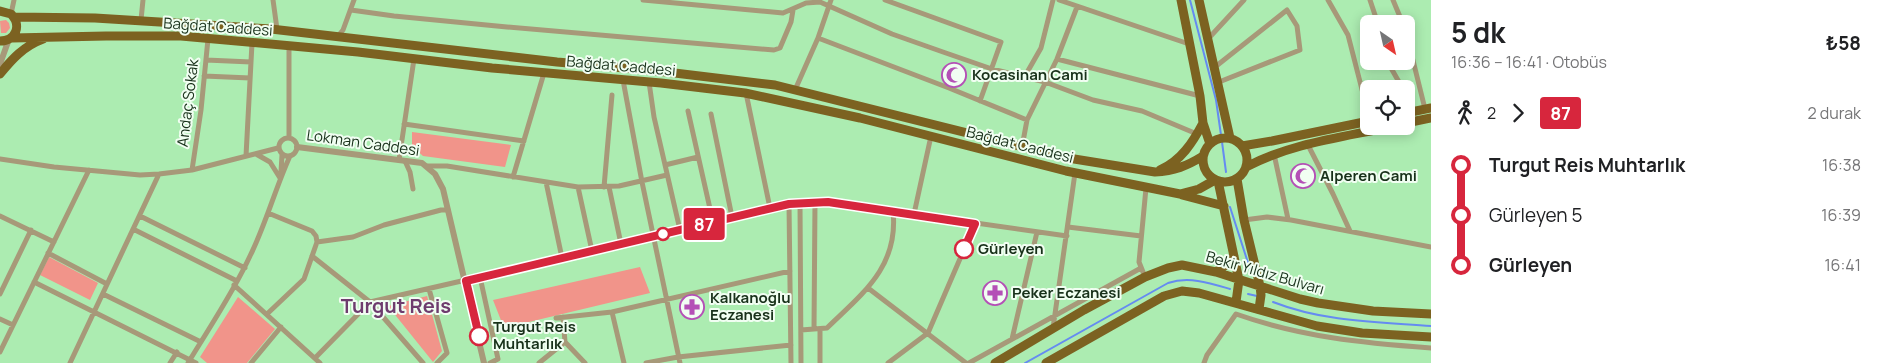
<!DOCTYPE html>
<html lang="tr">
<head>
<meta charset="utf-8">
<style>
  :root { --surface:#fff; --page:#f6f6f6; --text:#202124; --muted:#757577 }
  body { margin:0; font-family:Manrope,sans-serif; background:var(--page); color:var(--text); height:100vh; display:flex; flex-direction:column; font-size:19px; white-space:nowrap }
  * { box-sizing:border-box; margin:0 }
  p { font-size:16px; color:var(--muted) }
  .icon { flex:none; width:28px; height:28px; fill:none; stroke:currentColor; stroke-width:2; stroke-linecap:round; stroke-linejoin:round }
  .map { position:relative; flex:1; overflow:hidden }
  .details { display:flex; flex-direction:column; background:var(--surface); width:450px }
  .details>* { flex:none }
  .badge { padding:0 10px; border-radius:4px; font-size:18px; line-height:32px }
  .needle { width:32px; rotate:146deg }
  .buttons { position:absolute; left:1360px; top:15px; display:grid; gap:10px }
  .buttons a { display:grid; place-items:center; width:55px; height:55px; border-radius:8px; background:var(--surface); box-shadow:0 2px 12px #0003; font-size:25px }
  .map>.badge { position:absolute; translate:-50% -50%; box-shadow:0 0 0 2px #fff }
  .legs { display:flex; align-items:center; gap:8px; height:55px; padding:0 20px; font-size:16px }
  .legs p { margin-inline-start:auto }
  .summary { display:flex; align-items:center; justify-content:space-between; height:85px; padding:0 20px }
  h1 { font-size:28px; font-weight:700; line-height:38px }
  ul { padding:0 20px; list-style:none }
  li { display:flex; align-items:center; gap:18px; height:50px; font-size:19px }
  li i { display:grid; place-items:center; width:8px; height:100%; margin:0 6px; background:currentColor }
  li i::after { content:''; width:12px; height:12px; margin:-6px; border:4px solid; border-radius:50%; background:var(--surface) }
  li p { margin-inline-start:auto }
  li:first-child i { background:linear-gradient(#0000 50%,currentColor 0) }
  li:last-child i { background:linear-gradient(currentColor 50%,#0000 0) }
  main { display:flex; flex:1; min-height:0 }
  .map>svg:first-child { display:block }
  .green { fill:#f1948a }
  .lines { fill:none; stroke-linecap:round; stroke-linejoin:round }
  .stream { stroke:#658bf1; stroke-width:2 }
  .minor { stroke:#a79979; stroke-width:5 }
  .tertiary { stroke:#a79979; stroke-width:6 }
  .primary { stroke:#7c6221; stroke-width:9 }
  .line-1-casing { stroke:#fff; stroke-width:11 }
  .line-1 { stroke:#d7263d; stroke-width:8 }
  .stop-1-dot { fill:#fff; stroke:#d7263d; stroke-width:2.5 }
  .labels { text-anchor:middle; stroke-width:4; stroke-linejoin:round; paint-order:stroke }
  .street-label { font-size:15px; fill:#18311a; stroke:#f1fef2 }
  .poi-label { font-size:15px; font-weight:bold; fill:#18311a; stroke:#f1fef2; text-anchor:start }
  .stop-label { font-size:15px; font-weight:bold; fill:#18311a; stroke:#f1fef2; text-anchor:start }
  .district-label { font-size:20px; font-weight:bold; fill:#6e3c6e; stroke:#f1fef2 }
</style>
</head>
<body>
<main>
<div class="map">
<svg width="1431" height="363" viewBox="0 0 1431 363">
  <rect width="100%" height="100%" fill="#acecb1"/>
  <!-- green -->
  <path class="green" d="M6 20 9 23 10 28 6 33H1L0 21Z
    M412 132 511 145 505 167 423 156 412 146Z
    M49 257 98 283 90 300 40 275Z
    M640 267 650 293 504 328 493 300Z
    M427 296 442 351 433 362 388 306Z
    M238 297 275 329 247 363H207L200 357Z"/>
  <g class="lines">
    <!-- stream -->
    <path class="stream" d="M1190 0 1216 100 1221 135
      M1222 142 1226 172
      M1230 207 1250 269
      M1248 294 1257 296
      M1273 302C1324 322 1377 322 1431 326
      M1025 363 1168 283C1189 276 1210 283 1230 289"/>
    <!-- minor -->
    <path class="minor" d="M273 0 277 29
      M643 0 783 13 806 3 820 2 892 34 943 52 992 69 1045 82 1093 100 1142 111 1197 134
      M885 0 1001 42 980 101
      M1059 0 1189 44
      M1328 0 1348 35 1369 117
      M1370 0 1378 24
      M1393 0 1403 24
      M351 10 394 16 507 27 774 50 780 48 791 22 793 10
      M11 14 14 0
      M141 20 143 0
      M1406 32 1425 109
      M338 36 343 30 354 0
      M818 38 949 88 1027 120 1022 147
      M1208 39 1244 0
      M289 46V138
      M1057 59 1200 96
      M206 60 251 62
      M1387 61 1403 89
      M1215 67 1287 10 1297 26 1300 50 1219 82
      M204 76 250 78
      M1025 76 1041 48 1053 0
      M623 80 642 182 680 363
      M649 82 654 117 680 230
      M795 90 818 38 831 0
      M746 93 770 208
      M688 111 713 222
      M711 114 732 217
      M1027 120 1057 59 1077 7
      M404 124 524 141
      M279 147a9 9 0 1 1 18 0a9 9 0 1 1-18 0Z
      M1308 145 1333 194 1350 231
      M256 154 270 162 280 178
      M1274 154 1288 219
      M246 156 252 43
      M0 159 54 167 140 175 159 174 192 170 278 148
      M399 160 414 59
      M405 161 410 172 413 189
      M665 165 698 157
      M427 166H447L578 187 619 186 667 175
      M192 170 201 110 208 39
      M281 172 282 155
      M513 177 544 73
      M546 182 562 258
      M578 187 592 251
      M604 187 612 95
      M609 187 621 244
      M800 203 801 363
      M789 204 791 363
      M914 214 931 136
      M0 216 54 242
      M140 216 245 268
      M1244 220 1267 217 1291 220 1431 247
      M1068 227 1141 236
      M133 229 237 281
      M317 242 353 237 384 225 441 210H448
      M48 253 107 284
      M312 256 370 302 423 363
      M480 277 498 359 490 363
      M1145 277 1139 262 1146 188
      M34 282 196 363
      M234 285 320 363
      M868 288 966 363
      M429 289 447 353 437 363
      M0 294 31 230
      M103 294 201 342
      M612 312 624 363
      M267 314 304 279 317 242 316 236 312 231 268 213
      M556 318 612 312 790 271
      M0 319 13 325
      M1053 328 1075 173
      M814 329 815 202
      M820 329V363
      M801 330 827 328C862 294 899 267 893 211
      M1012 339 1037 232
      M565 342 585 363
      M0 352 89 170
      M315 358 370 302 562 258 789 204 828 202 1067 236
      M70 363 159 174
      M170 363 177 352
      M188 363C209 328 233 293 250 256 266 224 275 189 290 156
      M251 363 281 327
      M539 363 565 342 563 317
      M646 363 678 357 791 345
      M888 363 928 333 975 224
      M969 363 1141 268
      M1204 363 1207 355 1236 314C1301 337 1363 343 1431 348"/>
    <!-- tertiary -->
    <path class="tertiary" d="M0 64 9 39
      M297 147 422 163 435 174 443 189 484 363"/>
    <!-- primary -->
    <path class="primary" d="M1181 0 1200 96 1203 123 1210 144
      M1199 0 1230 138
      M0 11 11 14C22 25 16 41 0 41
      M14 17 95 18 271 29 557 62 658 71 775 85 1068 158 1155 172C1174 171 1187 166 1203 156
      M12 38 106 36H181L358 52 492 68 661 83 745 93 860 118 1066 171 1180 194 1199 189 1215 180
      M0 74C12 59 24 46 43 39
      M1406 113 1431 108
      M1406 123 1431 118
      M1203 160a22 22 0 1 1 44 0a22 22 0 1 1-44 0Z
      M1242 146 1272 141 1369 121
      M1246 167C1291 143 1345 137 1394 126
      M1160 170C1181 161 1193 142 1203 123
      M1237 179 1244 220 1260 286 1261 295 1259 309
      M1218 181 1239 280 1236 302
      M1182 195 1224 206
      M1216 272 1229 263 1234 256
      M995 363 1084 310 1145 277 1168 268 1182 265 1216 272 1300 299 1318 303 1373 311 1431 314
      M1046 363 1164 296 1182 291 1199 293 1317 326 1362 333 1431 337"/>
  </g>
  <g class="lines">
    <defs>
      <path id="line-1" d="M479 336 466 281 789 204 828 202 975 224 964 249"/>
    </defs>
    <!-- line-1 casing -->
    <use href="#line-1" class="line-1-casing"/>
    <!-- line-1 -->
    <use href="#line-1" class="line-1"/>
  </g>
  <!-- icons -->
  <defs>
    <symbol id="mosque-ring" viewBox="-11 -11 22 22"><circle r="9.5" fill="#f1fef2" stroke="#b450b6" stroke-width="1.5"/><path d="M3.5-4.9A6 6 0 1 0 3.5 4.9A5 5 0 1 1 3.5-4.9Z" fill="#b450b6"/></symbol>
    <symbol id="pharmacy-ring" viewBox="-11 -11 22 22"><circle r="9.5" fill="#f1fef2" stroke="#b450b6" stroke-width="1.5"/><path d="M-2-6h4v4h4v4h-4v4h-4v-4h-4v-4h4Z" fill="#b450b6"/></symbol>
  </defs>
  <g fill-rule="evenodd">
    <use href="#mosque-ring" x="940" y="61" width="28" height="28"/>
    <use href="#mosque-ring" x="1289" y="162" width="28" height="28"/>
    <use href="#pharmacy-ring" x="981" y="279" width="28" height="28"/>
    <use href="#pharmacy-ring" x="678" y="293" width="28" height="28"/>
  </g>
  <!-- markers -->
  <g class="stop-1-dot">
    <circle cx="663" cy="234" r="6"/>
    <circle cx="964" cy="249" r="9"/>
    <circle cx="479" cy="336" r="9"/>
  </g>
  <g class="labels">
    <!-- street labels -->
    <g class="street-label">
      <text transform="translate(218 27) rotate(4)" y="5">Bağdat Caddesi</text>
      <text transform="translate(621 66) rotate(5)" y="5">Bağdat Caddesi</text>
      <text transform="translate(188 103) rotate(-83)" y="5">Andaç Sokak</text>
      <text transform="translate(363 143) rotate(8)" y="5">Lokman Caddesi</text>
      <text transform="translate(1020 145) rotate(14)" y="5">Bağdat Caddesi</text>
      <text transform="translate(1265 273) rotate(16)" y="5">Bekir Yıldız Bulvarı</text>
    </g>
    <!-- poi labels -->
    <g class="poi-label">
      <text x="972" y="80">Kocasinan Cami</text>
      <text x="1320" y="181">Alperen Cami</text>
      <text x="1012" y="298">Peker Eczanesi</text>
      <text x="710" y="303">Kalkanoğlu<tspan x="710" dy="17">Eczanesi</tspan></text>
    </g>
    <!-- stop labels -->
    <g class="stop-label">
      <text x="978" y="254">Gürleyen</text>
      <text x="493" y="332">Turgut Reis<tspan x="493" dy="17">Muhtarlık</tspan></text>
    </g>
    <!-- district labels -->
    <g class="district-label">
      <text x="396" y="313">Turgut Reis</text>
    </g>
  </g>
</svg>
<div class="buttons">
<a><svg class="needle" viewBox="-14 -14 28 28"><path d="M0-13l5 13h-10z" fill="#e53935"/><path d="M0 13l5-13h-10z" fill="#757577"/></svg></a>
<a><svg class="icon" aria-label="locate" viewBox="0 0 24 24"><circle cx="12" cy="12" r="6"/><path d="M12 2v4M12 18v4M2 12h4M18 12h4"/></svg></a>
</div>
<b class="badge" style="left:704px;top:224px;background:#d7263d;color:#fff">87</b>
</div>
<section class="details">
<div class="summary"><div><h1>5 dk</h1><p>16:36 – 16:41 · Otobüs</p></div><b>₺58</b></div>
<div class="legs"><svg class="icon" aria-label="walk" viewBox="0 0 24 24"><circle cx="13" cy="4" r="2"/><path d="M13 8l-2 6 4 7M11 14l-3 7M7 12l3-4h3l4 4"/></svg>2<svg class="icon" aria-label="forward" viewBox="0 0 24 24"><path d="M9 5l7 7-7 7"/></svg><b class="badge" style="background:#d7263d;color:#fff">87</b><p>2 durak</p></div>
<ul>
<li><i style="color:#d7263d"></i><b>Turgut Reis Muhtarlık</b><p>16:38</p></li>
<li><i style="color:#d7263d"></i><span>Gürleyen 5</span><p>16:39</p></li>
<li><i style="color:#d7263d"></i><b>Gürleyen</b><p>16:41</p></li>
</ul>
</section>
</main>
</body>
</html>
